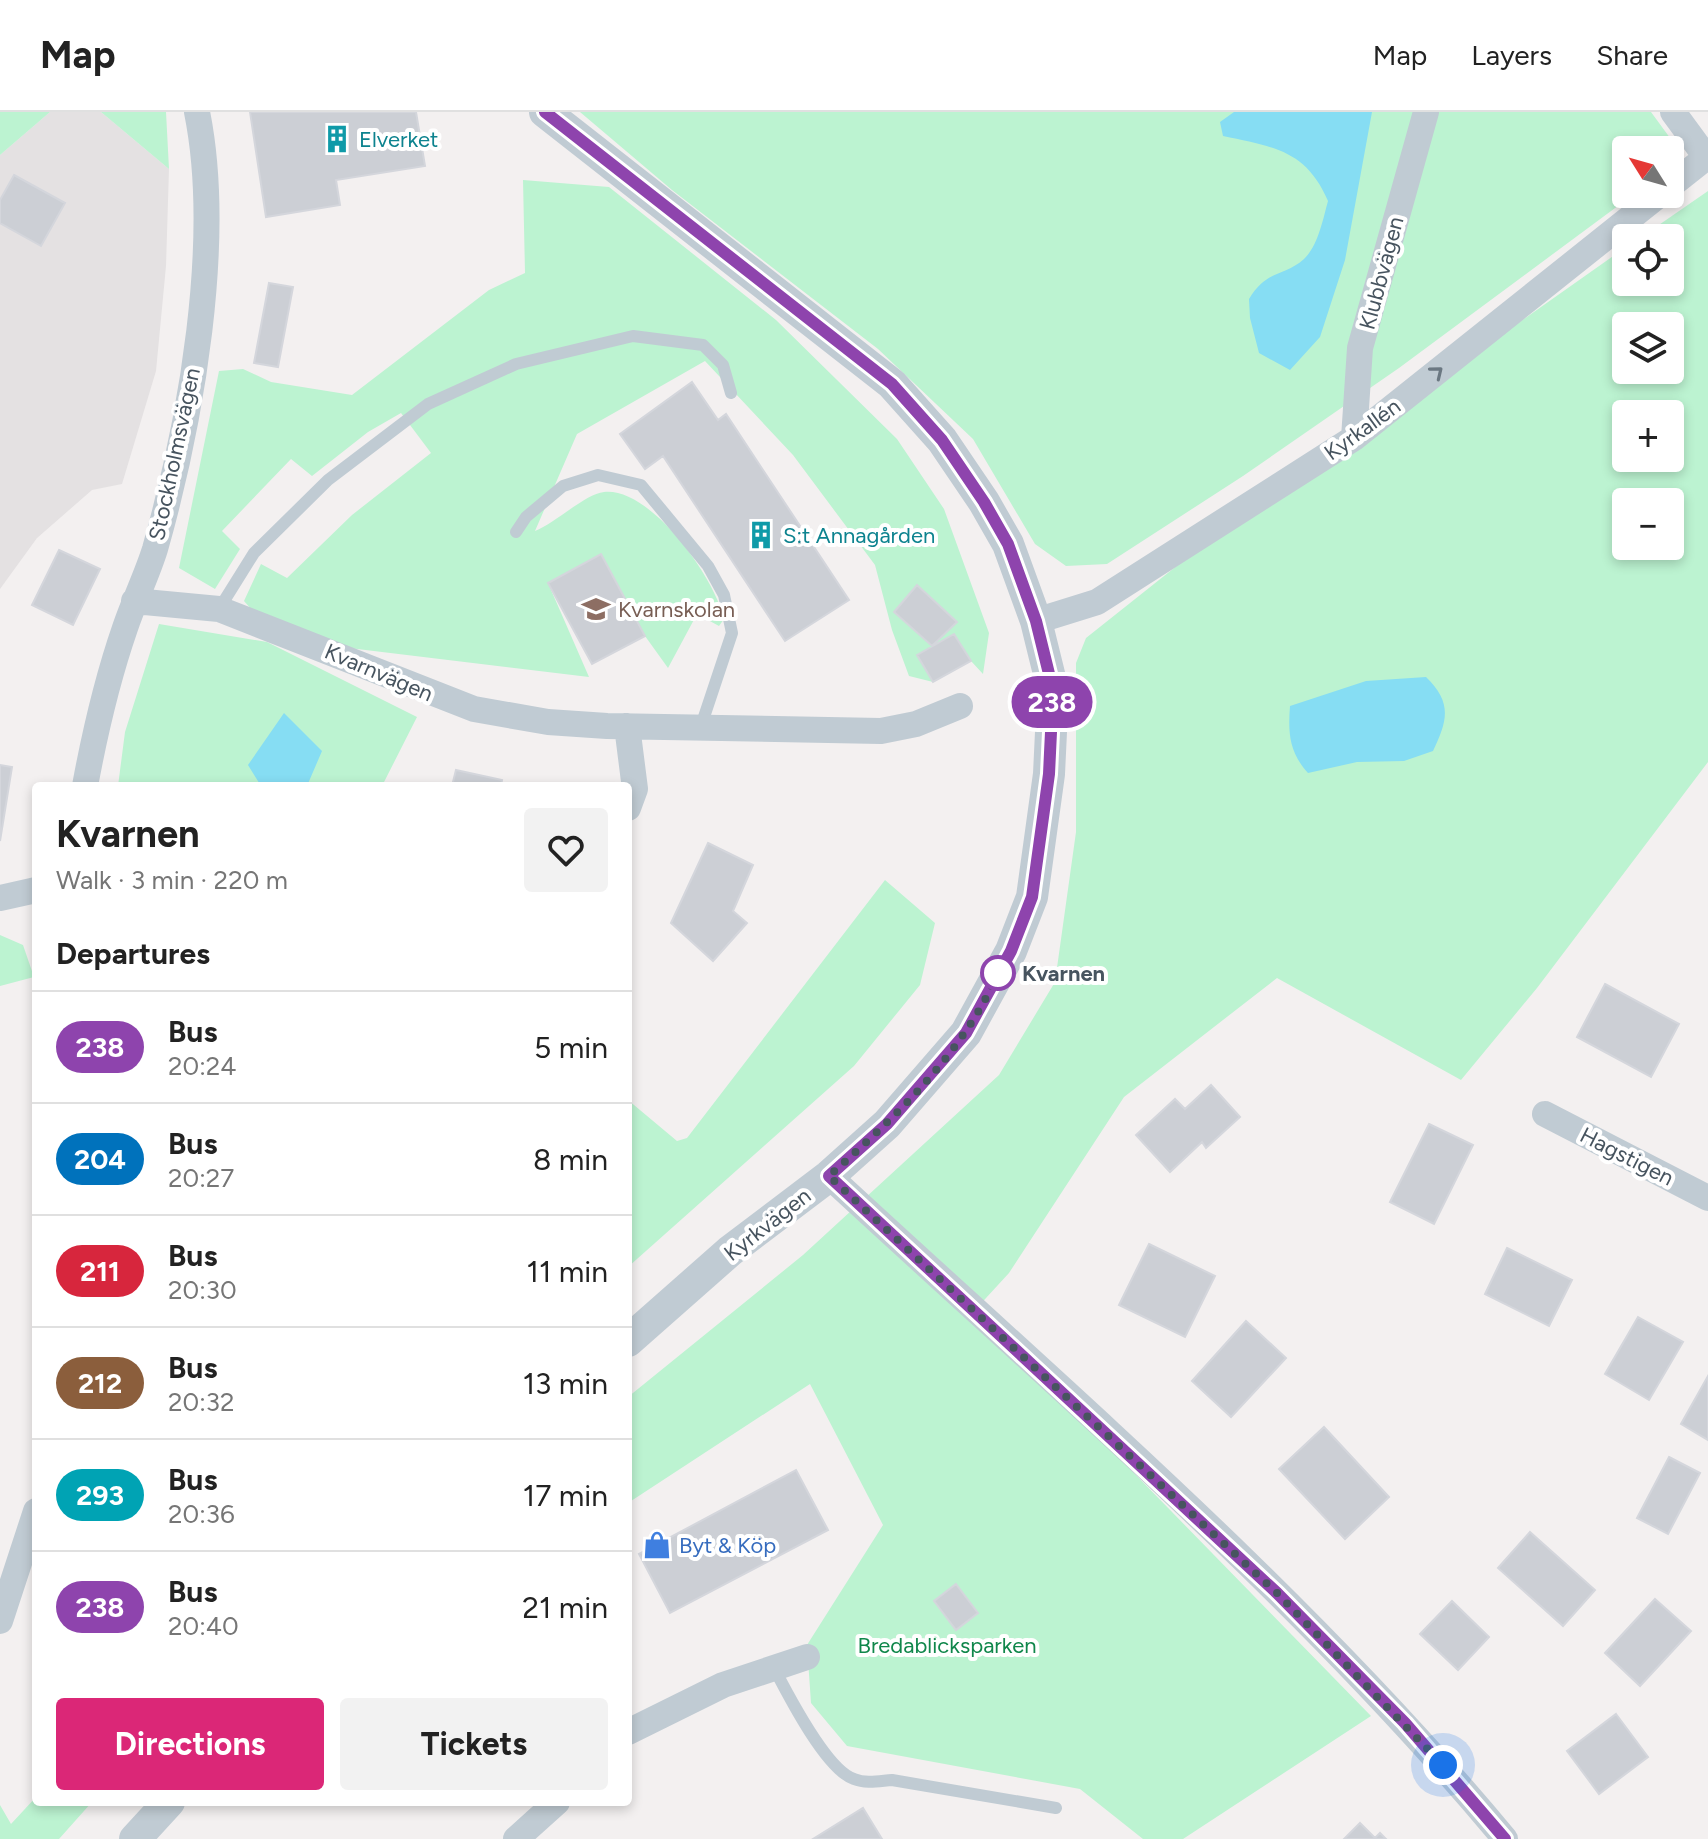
<!DOCTYPE html>
<html lang="en">
<head>
<meta charset="utf-8">
<style>
  :root { --surface:#fff; --page:#f2f2f2; --text:#222; --muted:#767676; --line:#e0e0e0; --accent:#db2777 }
  body { margin:0; font-family:Figtree,sans-serif; background:var(--page); color:var(--text); height:100vh; display:flex; flex-direction:column; font-size:30px; white-space:nowrap }
  * { box-sizing:border-box; margin:0 }
  p { font-size:26px; color:var(--muted) }
  .icon { flex:none; width:44px; height:44px; fill:none; stroke:currentColor; stroke-width:2; stroke-linecap:round; stroke-linejoin:round }
  .map { position:relative; flex:1; overflow:hidden }
  .panel { position:absolute; left:32px; top:670px; width:600px; height:1024px; display:flex; flex-direction:column; background:var(--surface); border-radius:8px; box-shadow:0 4px 12px #0003 }
  .panel>* { flex:none }
  .badge { padding:0 16px; border-radius:26px; font-size:28px; line-height:52px }
  .needle { width:52px; rotate:307deg }
  .tools { position:absolute; left:1612px; top:24px; display:grid; gap:16px }
  .tools a { display:grid; place-items:center; width:72px; height:72px; border-radius:8px; background:var(--surface); box-shadow:0 4px 12px #0003; font-size:40px }
  .you { position:absolute; width:40px; height:40px; margin:-20px; border:6px solid #fff; border-radius:50%; background:#1a73e8; box-shadow:0 0 0 12px #1a73e833 }
  .map>.badge { position:absolute; translate:-50% -50%; box-shadow:0 0 0 4px #fff }
  h2 { padding:0 24px; font-size:30px; line-height:72px }
  .round { display:grid; place-items:center; flex:none; width:84px; height:84px; border-radius:8px; background:var(--page) }
  .head { display:flex; align-items:center; justify-content:space-between; height:136px; padding:0 24px }
  h1 { font-size:38px; font-weight:700; line-height:60px }
  .button { display:flex; gap:16px; margin-top:auto; padding:16px 24px }
  .button a { flex:1; height:92px; border-radius:8px; background:var(--accent); color:#fff; font-size:32px; font-weight:700; line-height:92px; text-align:center }
  .button a+a { background:var(--page); color:var(--text) }
  ul { padding:0; list-style:none }
  li { display:flex; align-items:center; gap:24px; height:112px; padding:0 24px; border-top:2px solid var(--line) }
  li div { flex:1 }
  li b { display:block; font-size:30px }
  li em { font-style:normal }
  li .badge { min-width:88px; font-weight:700; text-align:center }
  header { display:flex; align-items:center; gap:48px; box-sizing:border-box; height:112px; padding:0 40px; background:var(--surface); border-bottom:2px solid var(--line) }
  header strong { font-size:38px }
  nav { display:flex; gap:44px; margin-inline-start:auto; font-size:28px }
  .map>svg:first-child { display:block }
  .education { fill:#e4e1e2 }
  .green { fill:#bcf3d1; fill-rule:evenodd }
  .water { fill:#86ddf3 }
  .building { fill:#cccfd5; stroke:#d4d6dc; stroke-width:2 }
  .lines { fill:none; stroke-linecap:round; stroke-linejoin:round }
  .service { stroke:#c0cbd3; stroke-width:12 }
  .minor { stroke:#c0cbd3; stroke-width:26 }
  .tertiary { stroke:#c0cbd3; stroke-width:32 }
  .oneway { stroke:#6b7882 }
  .line-casing { stroke:#fff; stroke-width:18 }
  .line { stroke:#8e44ad; stroke-width:12 }
  .walk { stroke:#47545f; stroke-width:8; stroke-dasharray:0 14.4 }
  .stop-dot { fill:#fff; stroke:#8e44ad; stroke-width:4 }
  .labels { text-anchor:middle; stroke-width:8; stroke-linejoin:round; paint-order:stroke }
  .culture-label { font-size:22px; fill:#0d838f; stroke:#fff; text-anchor:start }
  .street-label { font-size:22px; fill:#47545f; stroke:#fff }
  .education-label { font-size:22px; fill:#785e54; stroke:#fff; text-anchor:start }
  .stop-label { font-size:22px; font-weight:bold; fill:#47545f; stroke:#fff; text-anchor:start }
  .shop-label { font-size:22px; fill:#366cbe; stroke:#fff; text-anchor:start }
  .park-label { font-size:22px; fill:#10874b; stroke:#fff }
</style>
</head>
<body>
<header>
<strong>Map</strong>
<nav><a>Map</a><a>Layers</a><a>Share</a></nav>
</header>
<div class="map">
<svg width="1708" height="1727" viewBox="0 0 1708 1727">
  <rect width="100%" height="100%" fill="#f3f0f0"/>
  <!-- education -->
  <path class="education" d="M50 0H101L169 57 166 154 156 259 122 372 92 378 37 426 0 477V43Z"/>
  <!-- green -->
  <path class="green" d="M0 0H50L0 43Z
    M101 0H166L169 57Z
    M580 0H1651L1684 45 1670 56V38H1626V82H1634L1399 256 1243 364 1107 452 1066 454 1035 432 973 327 878 237 672 78Z
    M523 68 609 75 776 208 897 327 944 397 989 521 983 562 971 549 933 570 909 564 892 518 875 453 793 343 705 249 577 322 535 419C554 412 585 382 604 380 651 375 715 466 724 507L719 514 697 502 668 556 645 524 600 443 548 471 589 565 349 536 252 498 244 489 261 452 287 466 352 403 431 341 401 301 368 320 312 364 291 347 222 419 240 437 215 477 179 456 219 259 243 257 271 270 352 283 489 178 525 161Z
    M1708 79V650L1537 876 1461 968 1277 866 1124 985 1009 1161 975 1198 1371 1604 1183 1727H1143L1080 1677 847 1634 811 1591 807 1533 883 1413 810 1272 628 1391V1285L803 1143 999 963 1055 870 1076 720V551L1086 526 1198 437 1626 135V170H1670V126H1640ZM1626 214H1670V258H1626ZM1626 302H1670V346H1626ZM1626 390H1670V434H1626Z
    M159 512 267 530 417 605 382 674H118L125 620Z
    M885 768 935 811 920 873 854 954 628 1155V988L677 1029 687 1026Z
    M0 823 23 833 34 865 0 874Z
    M36 1685V1690H92L59 1727H0V1693L11 1712Z"/>
  <!-- water -->
  <path class="water" d="M1234 0H1372L1345 148 1320 225 1290 258 1259 241 1250 206 1249 187C1267 157 1284 165 1304 147 1318 134 1323 107 1328 89 1306 38 1274 35 1223 24L1220 10Z
    M1426 565C1452 590 1448 608 1433 639L1404 649 1357 650 1308 661C1289 640 1288 621 1290 594L1366 569Z
    M284 601 322 639 307 674H261L248 653Z"/>
  <!-- building -->
  <path class="building" d="M250 0H416L425 54 336 68 340 93 266 105Z
    M14 63 65 91 41 134 0 111V88Z
    M269 171 293 175 278 255 254 251Z
    M692 270 718 308 726 302 849 488 785 529 663 344 645 357 620 322Z
    M59 438 100 457 73 513 32 493Z
    M601 442 645 524 592 552 548 471Z
    M917 473 957 510 932 534 894 500Z
    M954 522 971 549 933 570 917 543Z
    M0 653 12 655 0 729Z
    M456 658 502 668 501 674H452Z
    M708 731 753 753 733 799 747 811 713 849 671 811Z
    M1605 872 1679 912 1651 965 1577 925Z
    M1211 973 1240 1005 1206 1036 1202 1030 1170 1060 1136 1023 1175 987 1185 997Z
    M1429 1012 1473 1033 1434 1112 1390 1090Z
    M1149 1132 1215 1164 1185 1225 1119 1193Z
    M1507 1136 1572 1168 1549 1214 1485 1182Z
    M1638 1205 1683 1230 1649 1288 1605 1262Z
    M1246 1209 1286 1246 1231 1305 1192 1269Z
    M1708 1264V1328L1681 1312Z
    M1324 1315 1389 1385 1345 1427 1279 1357Z
    M1669 1345 1700 1361 1668 1422 1637 1406Z
    M796 1358 828 1418 670 1501 639 1442Z
    M1530 1420 1595 1478 1563 1514 1498 1456Z
    M956 1472 978 1501 956 1518 934 1489Z
    M1655 1487 1691 1519 1640 1574 1605 1541Z
    M1452 1489 1489 1525 1458 1558 1420 1522Z
    M1616 1602 1648 1645 1599 1682 1567 1639Z
    M863 1696 882 1727H813Z
    M1360 1711 1375 1726 1380 1721 1386 1727H1344Z"/>
  <g class="lines">
    <!-- service -->
    <path class="service" d="M516 420 526 405 563 374 598 363 641 373 708 454 724 483 732 521 701 614
      M219 497 254 441 328 368 428 292 516 252 633 224 703 233 723 253 731 281
      M773 1554C787 1581 826 1658 854 1667 866 1672 879 1669 892 1668L1056 1696"/>
    <!-- minor -->
    <path class="minor" d="M1673 0 1706 45
      M1670 74 1708 44
      M1354 326 1360 236 1426 0
      M134 489 219 497 474 597 548 610 607 614 881 619 916 612 960 594
      M1036 509 1097 490 1354 326 1660 82
      M627 614 635 677 628 696
      M85 674C95 620 107 568 125 516 134 489 147 463 155 437 191 310 223 129 197 0
      M0 786 36 778
      M1545 1002 1708 1086
      M829 1064C1060 1278 1303 1484 1505 1727
      M0 1509 36 1399
      M628 1620 723 1573 807 1545
      M516 1727 557 1690"/>
    <!-- tertiary -->
    <path class="tertiary" d="M545 0 892 272 942 328 984 390 1008 432 1036 509 1053 578 1049 662 1032 785 1011 839 966 921 887 1012 829 1064 730 1139 628 1229
      M135 1727 169 1690"/>
  </g>
  <!-- one-way arrows -->
  <defs><path id="oneway-chevron" d="M-2-3.5L2.5 0L-2 3.5" fill="none" stroke-width="1.6" stroke-linecap="round" stroke-linejoin="round" transform="scale(2)"/></defs>
  <use class="oneway" href="#oneway-chevron" transform="translate(1437 260) rotate(-39)"/>
  <g class="lines">
    <defs>
      <path id="line" d="M545 0 892 272 942 328 984 390 1008 432 1036 509 1053 578 1049 662 1032 785 1011 839 966 921 887 1012 829 1064 1277 1481 1405 1611 1505 1727"/>
    </defs>
    <!-- line casing -->
    <use href="#line" class="line-casing"/>
    <!-- line -->
    <use href="#line" class="line"/>
    <!-- walk -->
    <path class="walk" d="M998 861C963 942 894 1006 829 1064L1277 1481 1443 1653"/>
  </g>
  <!-- icons -->
  <defs>
    <symbol id="building-bare" viewBox="-9 -9 18 18"><path d="M-4-6H4V6H1V3H-1V6H-4ZM-2.5-4.3h1.7v1.8h-1.7ZM.8-4.3h1.7v1.8H.8ZM-2.5-1h1.7V.8h-1.7ZM.8-1h1.7V.8H.8Z" fill="#0f9aa8" stroke="#fff" stroke-width="2.5" paint-order="stroke"/></symbol>
    <symbol id="school-bare" viewBox="-9 -9 18 18"><path d="M0-5L7-2L0 1L-7-2ZM-4 1L0 2.5L4 1V4Q0 6-4 4Z" fill="#8d6e63" stroke="#fff" stroke-width="2.5" paint-order="stroke"/></symbol>
    <symbol id="shop-bare" viewBox="-9 -9 18 18"><path d="M-5-2.5h2.3a2.7 3.5 0 0 1 5.4 0H5L5.5 6h-11ZM-1.5-2.5h3a1.5 2.3 0 0 0-3 0Z" fill="#3f7fe0" stroke="#fff" stroke-width="2.5" paint-order="stroke"/></symbol>
  </defs>
  <g fill-rule="evenodd">
    <use href="#building-bare" x="317" y="7" width="40" height="40"/>
    <use href="#building-bare" x="741" y="403" width="40" height="40"/>
    <use href="#school-bare" x="576" y="477" width="40" height="40"/>
    <use href="#shop-bare" x="637" y="1413" width="40" height="40"/>
  </g>
  <!-- markers -->
  <circle class="stop-dot" cx="998" cy="861" r="16"/>
  <g class="labels">
    <!-- culture labels -->
    <g class="culture-label">
      <text x="359" y="35">Elverket</text>
      <text x="783" y="431">S:t Annagården</text>
    </g>
    <!-- street labels -->
    <g class="street-label">
      <text transform="translate(1381 161) rotate(-75)" y="8">Klubbvägen</text>
      <text transform="translate(1362 317) rotate(-36)" y="8">Kyrkallén</text>
      <text transform="translate(174 342) rotate(-78)" y="8">Stockholmsvägen</text>
      <text transform="translate(379 560) rotate(23)" y="8">Kvarnvägen</text>
      <text transform="translate(1627 1044) rotate(27)" y="8">Hagstigen</text>
      <text transform="translate(767 1112) rotate(-38)" y="8">Kyrkvägen</text>
    </g>
    <!-- education labels -->
    <g class="education-label">
      <text x="618" y="505">Kvarnskolan</text>
    </g>
    <!-- stop labels -->
    <g class="stop-label">
      <text x="1022" y="869">Kvarnen</text>
    </g>
    <!-- shop labels -->
    <g class="shop-label">
      <text x="679" y="1441">Byt &amp; Köp</text>
    </g>
    <!-- park labels -->
    <g class="park-label">
      <text x="947" y="1541">Bredablicksparken</text>
    </g>
  </g>
</svg>
<div class="tools">
<a><svg class="needle" viewBox="-14 -14 28 28"><path d="M0-13l5 13h-10z" fill="#e53935"/><path d="M0 13l5-13h-10z" fill="#767676"/></svg></a>
<a><svg class="icon" aria-label="locate" viewBox="0 0 24 24"><circle cx="12" cy="12" r="6"/><path d="M12 2v4M12 18v4M2 12h4M18 12h4"/></svg></a>
<a><svg class="icon" aria-label="layers" viewBox="0 0 24 24"><path d="M12 4l9 5-9 5-9-5zM3 14l9 5 9-5"/></svg></a>
<a>+</a>
<a>−</a>
</div>
<div class="you" style="left:1443px;top:1653px"></div>
<b class="badge" style="left:1052px;top:590px;background:#8e44ad;color:#fff">238</b>
<section class="panel">
<div class="head"><div><h1>Kvarnen</h1><p>Walk · 3 min · 220 m</p></div><a class="round"><svg class="icon" aria-label="heart" viewBox="0 0 24 24"><path d="M12 20l-8-8c-3-5 5-10 8-4 3-6 11-1 8 4z"/></svg></a></div>
<h2>Departures</h2>
<ul>
<li><span class="badge" style="background:#8e44ad;color:#fff">238</span><div><b>Bus</b><p>20:24</p></div><em>5 min</em></li>
<li><span class="badge" style="background:#0072bc;color:#fff">204</span><div><b>Bus</b><p>20:27</p></div><em>8 min</em></li>
<li><span class="badge" style="background:#d7263d;color:#fff">211</span><div><b>Bus</b><p>20:30</p></div><em>11 min</em></li>
<li><span class="badge" style="background:#8b5e3c;color:#fff">212</span><div><b>Bus</b><p>20:32</p></div><em>13 min</em></li>
<li><span class="badge" style="background:#00a3b4;color:#fff">293</span><div><b>Bus</b><p>20:36</p></div><em>17 min</em></li>
<li><span class="badge" style="background:#8e44ad;color:#fff">238</span><div><b>Bus</b><p>20:40</p></div><em>21 min</em></li>
</ul>
<div class="button"><a>Directions</a><a>Tickets</a></div>
</section>
</div>
</body>
</html>
